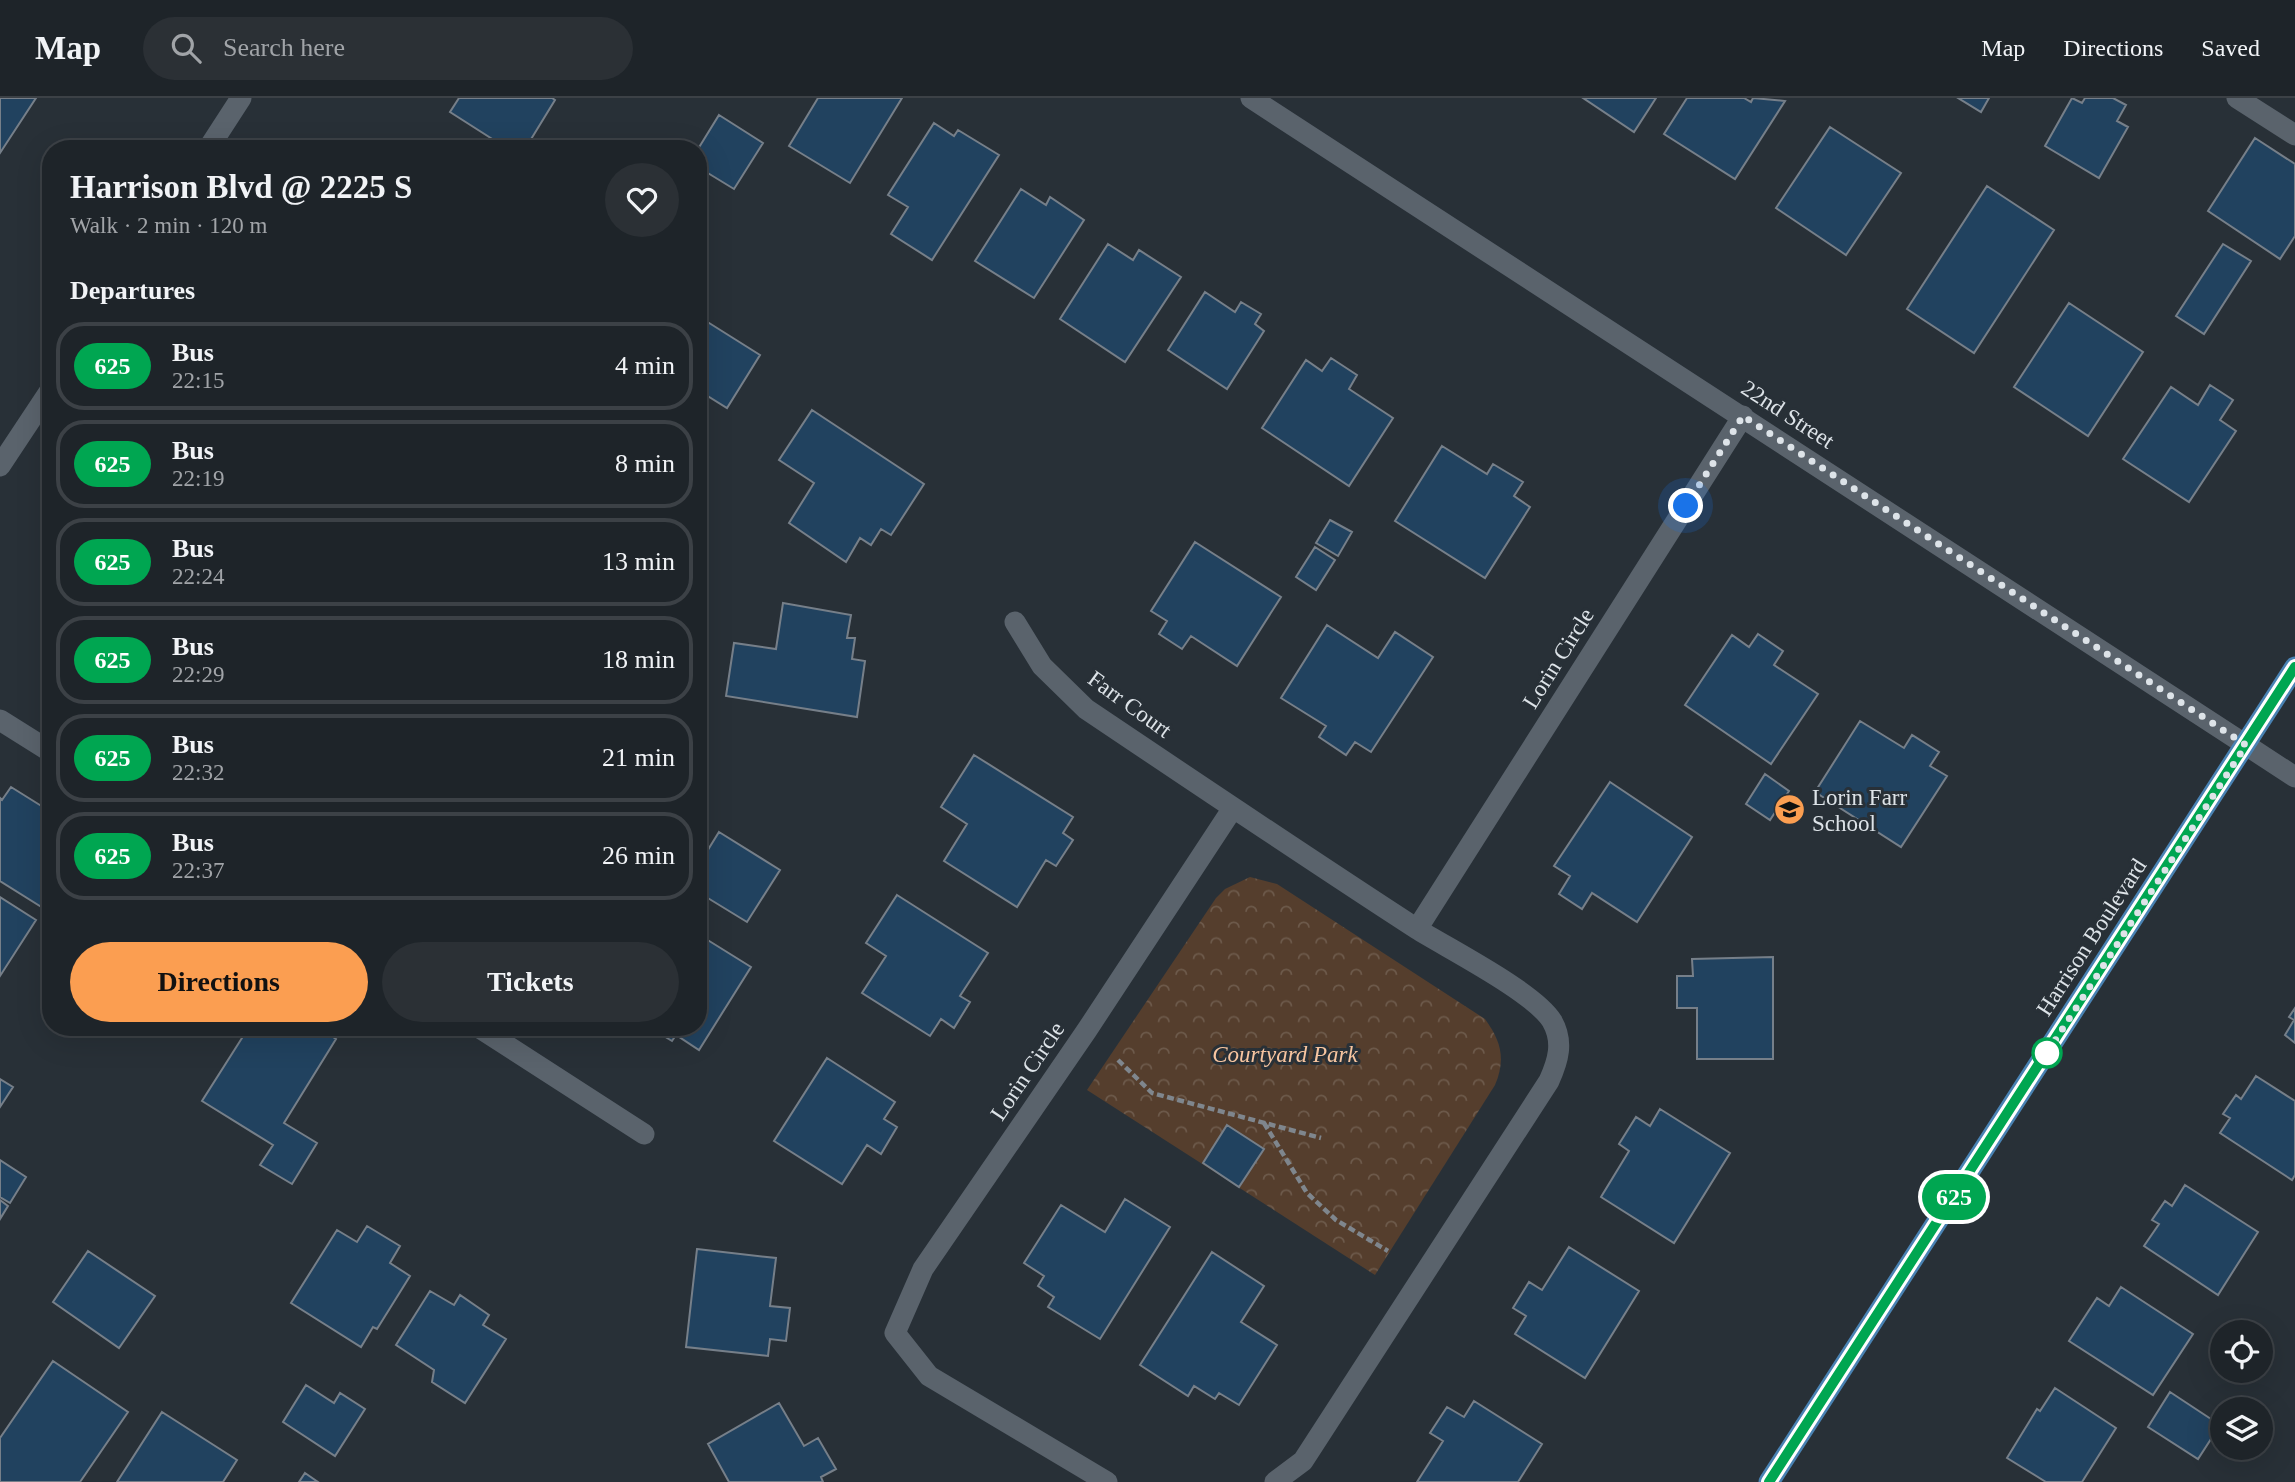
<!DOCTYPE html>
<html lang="en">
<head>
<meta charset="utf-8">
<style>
  :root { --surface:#1e2429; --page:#2b3035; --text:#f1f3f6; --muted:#a1a4a8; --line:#3c4146; --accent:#fb9e51 }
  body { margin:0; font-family:Georgia,serif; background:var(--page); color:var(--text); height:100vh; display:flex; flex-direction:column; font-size:26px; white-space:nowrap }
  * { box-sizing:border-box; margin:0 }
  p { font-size:23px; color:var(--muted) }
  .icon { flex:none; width:38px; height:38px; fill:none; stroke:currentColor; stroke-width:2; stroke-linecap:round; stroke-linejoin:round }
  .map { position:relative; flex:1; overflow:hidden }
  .drawer { position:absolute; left:42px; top:42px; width:665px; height:896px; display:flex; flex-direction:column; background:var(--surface); border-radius:28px; box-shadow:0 7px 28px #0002,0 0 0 2px var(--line) }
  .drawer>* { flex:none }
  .badge { padding:0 14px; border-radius:23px; font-size:24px; line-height:46px }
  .controls { position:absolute; left:2210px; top:1222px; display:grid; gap:14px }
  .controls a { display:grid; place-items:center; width:63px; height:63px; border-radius:50%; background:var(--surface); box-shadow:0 7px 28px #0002,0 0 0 2px var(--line); font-size:35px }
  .you { position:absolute; width:35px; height:35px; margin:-18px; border:5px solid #fff; border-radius:50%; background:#1a73e8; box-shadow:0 0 0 10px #1a73e833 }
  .map>.badge { position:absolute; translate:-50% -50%; box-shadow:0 0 0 4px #fff }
  h2 { padding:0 28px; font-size:26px; line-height:63px }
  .round { display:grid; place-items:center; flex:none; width:74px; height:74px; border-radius:37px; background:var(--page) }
  .summary { display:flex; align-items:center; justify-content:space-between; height:119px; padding:0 28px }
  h1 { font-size:33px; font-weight:700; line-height:52px }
  .primary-button { display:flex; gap:14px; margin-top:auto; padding:14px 28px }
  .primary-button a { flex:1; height:80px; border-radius:42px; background:var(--accent); color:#111; font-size:28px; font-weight:700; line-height:80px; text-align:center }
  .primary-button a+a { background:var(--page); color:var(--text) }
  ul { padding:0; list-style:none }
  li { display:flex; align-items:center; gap:21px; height:88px; margin:0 14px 10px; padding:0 14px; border:4px solid var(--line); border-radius:28px }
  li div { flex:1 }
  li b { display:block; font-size:26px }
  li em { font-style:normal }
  li .badge { min-width:77px; font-weight:700; text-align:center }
  header { display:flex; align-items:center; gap:42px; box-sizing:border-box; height:98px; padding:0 35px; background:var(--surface); border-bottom:2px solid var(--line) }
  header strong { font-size:33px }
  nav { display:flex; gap:38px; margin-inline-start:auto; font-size:24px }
  .search { width:490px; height:63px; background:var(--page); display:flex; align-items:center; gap:18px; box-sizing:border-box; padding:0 24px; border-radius:38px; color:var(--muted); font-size:26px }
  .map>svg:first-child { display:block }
  .park { fill:url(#park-crowns) }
  .building { fill:#21425f; stroke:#767f89; stroke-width:2 }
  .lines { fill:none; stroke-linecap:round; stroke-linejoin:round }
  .path { stroke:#7f868d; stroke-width:4.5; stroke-dasharray:7 3.5; stroke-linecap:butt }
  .lane { stroke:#5a636c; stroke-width:21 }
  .street { stroke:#5a636c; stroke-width:21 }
  .secondary { stroke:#5a636c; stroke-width:21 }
  .primary { stroke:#4982b3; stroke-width:21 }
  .line-casing { stroke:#fff; stroke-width:16 }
  .line { stroke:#00a651; stroke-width:10 }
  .walk { stroke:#dde3e8; stroke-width:7; stroke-dasharray:0 12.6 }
  .stop-dot { fill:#fff; stroke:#00a651; stroke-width:3.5 }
  .labels { text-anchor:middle; stroke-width:6; stroke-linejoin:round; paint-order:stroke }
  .street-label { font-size:23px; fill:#dde3e8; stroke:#283037 }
  .poi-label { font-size:23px; fill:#dde3e8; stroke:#283037; text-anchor:start }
  .park-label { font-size:23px; font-style:italic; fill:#f7c5a0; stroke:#283037 }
</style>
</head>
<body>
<header>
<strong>Map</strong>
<div class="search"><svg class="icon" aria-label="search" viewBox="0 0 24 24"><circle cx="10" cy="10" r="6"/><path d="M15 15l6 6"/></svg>Search here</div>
<nav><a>Map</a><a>Directions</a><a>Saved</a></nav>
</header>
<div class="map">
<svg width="2295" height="1384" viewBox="0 0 2295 1384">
  <defs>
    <pattern id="park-crowns" width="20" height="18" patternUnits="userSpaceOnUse" patternTransform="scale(1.75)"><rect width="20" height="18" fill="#553e2d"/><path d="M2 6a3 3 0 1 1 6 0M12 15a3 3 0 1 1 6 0" fill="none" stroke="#6d5a4b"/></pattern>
  </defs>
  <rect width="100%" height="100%" fill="#283037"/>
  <!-- park -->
  <path class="park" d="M1250 779 1277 786 1485 921C1501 943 1506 961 1495 987L1375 1177 1087 992 1216 800 1225 791Z"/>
  <!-- building -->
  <path class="building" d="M0 0H36L0 55Z
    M459 0H552L555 2 525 51H508L450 14Z
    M818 0H902L850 85 789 48Z
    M1583 0H1656L1634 34Z
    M1687 0H1744L1751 4 1753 0 1785 3 1735 81 1664 36Z
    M1958 0H1989L1981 14Z
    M2072 0 2082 5 2085 0H2113L2126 7 2117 23 2128 29 2099 80 2045 48Z
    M719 17 763 45 734 91 698 69V51Z
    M934 25 954 38 958 32 999 57 932 162 891 136 908 109 888 97Z
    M1830 29 1901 75 1846 157 1776 110Z
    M2255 40 2295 66V138L2280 161 2208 113Z
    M1987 88 2054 132 1974 255 1907 211Z
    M1021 91 1046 107 1050 99 1084 122 1034 200 975 163Z
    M1108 146 1133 162 1139 152 1181 179 1125 264 1060 221Z
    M2223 146 2251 163 2204 236 2176 218Z
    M1205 194 1235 214 1241 204 1261 216 1255 226 1264 233 1227 291 1168 252Z
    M2069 205 2143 254 2088 338 2014 289Z
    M698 218 760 257 727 310 698 292Z
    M1331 260 1357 277 1349 291 1393 320 1349 388 1262 330 1306 262 1322 273Z
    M2210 287 2233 302 2220 322 2236 333 2189 404 2123 361 2171 289 2198 307Z
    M812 312 924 386 891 437 881 431 871 447 860 440 846 464 789 425 814 385 779 362Z
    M1442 348 1487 376 1493 366 1523 384 1514 398 1530 409 1485 480 1395 423Z
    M1330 422 1352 434 1338 458 1316 445Z
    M1195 444 1281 499 1237 568 1191 538 1182 551 1159 536 1167 523 1151 513Z
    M1315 449 1335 462 1316 492 1296 479Z
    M783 505 851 517 847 540H855L852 561 865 563 857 619 726 598 734 545 776 551Z
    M1327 527 1378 560 1395 534 1433 559 1371 654 1355 644 1346 657 1319 639 1326 628 1281 600Z
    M1758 536 1783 553 1774 567 1818 596 1771 666 1685 607 1732 537 1749 549Z
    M1860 623 1904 650 1912 637 1939 654 1930 668 1947 678 1901 749 1815 694Z
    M974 657 1073 719 1063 735 1073 742 1056 768 1046 762 1017 809 944 763 967 726 941 709Z
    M1765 676 1789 693 1770 722 1746 706Z
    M1610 684 1692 739 1637 824 1592 795 1582 811 1559 796 1570 778 1554 768Z
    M11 689 51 714V815L0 783V700L2 702Z
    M719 734 780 772 747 824 698 794V768Z
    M897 797 988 855 960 898 970 904 954 930 941 921 930 938 862 895 886 858 866 845Z
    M0 799 36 822 0 878Z
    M698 836 751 869 699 952 676 937 672 943 649 929H698Z
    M1773 859V961H1697V910H1677V878H1693L1692 861Z
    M2295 910V945L2285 937 2294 922 2289 919Z
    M249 929H317L336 941 284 1025 317 1045 292 1086 260 1067 273 1047 202 1003Z
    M827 960 895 1004 884 1021 897 1029 881 1056 867 1047 842 1086 774 1043Z
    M2256 978 2295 1003V1077L2292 1082 2220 1035 2230 1020 2223 1016 2236 997 2241 1001Z
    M0 981 13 989 0 1009Z
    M1660 1011 1730 1055 1674 1145 1601 1099 1629 1053 1619 1046 1636 1019 1650 1028Z
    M1227 1027 1264 1051 1239 1089 1203 1065Z
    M0 1062 26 1079 10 1105 0 1099Z
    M2185 1087 2258 1134 2218 1197 2144 1148 2159 1126 2152 1122 2165 1103 2172 1108Z
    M1125 1101 1170 1129 1100 1241 1048 1209 1054 1199 1038 1188 1044 1178 1024 1165 1061 1107 1105 1134Z
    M0 1102 8 1108 0 1121Z
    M367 1128 400 1148 390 1165 410 1178 377 1231 373 1229 361 1249 291 1205 337 1132 357 1144Z
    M1569 1149 1639 1193 1585 1280 1515 1236 1526 1218 1513 1210 1529 1184 1542 1192Z
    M697 1151 776 1160 770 1208 790 1210 786 1243 770 1241 768 1258 686 1249Z
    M88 1153 155 1198 119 1250 53 1204Z
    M1212 1154 1264 1188 1241 1224 1277 1247 1239 1307 1219 1295 1215 1301 1194 1288 1188 1298 1140 1267Z
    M2121 1189 2193 1236 2153 1297 2069 1243 2097 1200 2109 1208Z
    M430 1193 454 1207 460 1197 489 1217 483 1227 506 1241 465 1305 432 1284 434 1272 396 1247Z
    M53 1263 128 1314 80 1384H0V1340Z
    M306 1287 334 1305 340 1295 365 1311 335 1358 283 1324Z
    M2055 1290 2116 1330 2082 1384H2046L2007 1360 2037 1311 2040 1313Z
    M2170 1294 2220 1327 2198 1361 2148 1329Z
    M1474 1303 1542 1346 1518 1384H1417L1443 1343 1430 1335 1447 1309 1464 1319Z
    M779 1305 804 1348 818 1340 836 1371 821 1379 823 1384H729L708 1346Z
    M162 1314 237 1362 223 1384H117Z
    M305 1375 318 1384H299Z"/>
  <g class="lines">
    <!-- path -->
    <path class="path" d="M1118 962 1152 995 1321 1040
      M1264 1025 1307 1095 1336 1122 1388 1153"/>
    <!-- lane -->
    <path class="lane" d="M2237 0 2295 37"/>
    <!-- street -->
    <path class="street" d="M208 51 241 0
      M0 368 51 291
      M1015 524 1042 568 1086 611C1196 685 1306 759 1417 831 1449 851 1534 894 1552 923 1564 944 1558 963 1549 983L1303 1363 1275 1384
      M0 622 51 654
      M2246 647 2295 679
      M1417 831 1743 318
      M478 929 644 1036
      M1107 1384 929 1278 895 1235 923 1171 1087 932 1233 710"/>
    <!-- secondary -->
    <path class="secondary" d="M1251 0 2246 647"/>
    <!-- primary -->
    <path class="primary" d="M1769 1384 2295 569"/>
  </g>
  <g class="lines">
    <defs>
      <path id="line" d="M1769 1384 2295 569"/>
    </defs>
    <!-- line casing -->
    <use href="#line" class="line-casing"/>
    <!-- line -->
    <use href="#line" class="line"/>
    <!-- walk -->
    <path class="walk" d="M1686 408 1743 318 2246 647 2047 955"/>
  </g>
  <!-- icons -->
  <defs>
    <symbol id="school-disc" viewBox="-11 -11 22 22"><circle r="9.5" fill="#fb9e51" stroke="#283037"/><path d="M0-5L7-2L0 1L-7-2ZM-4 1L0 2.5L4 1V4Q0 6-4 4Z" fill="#111"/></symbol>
  </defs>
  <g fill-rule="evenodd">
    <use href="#school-disc" x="1772" y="694" width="35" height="35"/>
  </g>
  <!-- markers -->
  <circle class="stop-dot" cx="2047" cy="955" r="14"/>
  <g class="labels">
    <!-- street labels -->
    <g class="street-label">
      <text transform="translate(1788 316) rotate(33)" y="8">22nd Street</text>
      <text transform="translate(1558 560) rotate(-58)" y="8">Lorin Circle</text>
      <text transform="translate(1130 606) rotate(36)" y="8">Farr Court</text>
      <text transform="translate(2091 839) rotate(-57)" y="8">Harrison Boulevard</text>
      <text transform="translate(1027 973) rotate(-56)" y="8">Lorin Circle</text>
    </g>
    <!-- poi labels -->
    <g class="poi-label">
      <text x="1812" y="707">Lorin Farr<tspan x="1812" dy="26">School</tspan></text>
    </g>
    <!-- park labels -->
    <g class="park-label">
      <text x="1285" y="964">Courtyard Park</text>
    </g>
  </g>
</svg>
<div class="controls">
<a><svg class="icon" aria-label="locate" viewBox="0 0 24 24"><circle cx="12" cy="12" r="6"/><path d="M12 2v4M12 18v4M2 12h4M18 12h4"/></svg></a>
<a><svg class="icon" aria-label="layers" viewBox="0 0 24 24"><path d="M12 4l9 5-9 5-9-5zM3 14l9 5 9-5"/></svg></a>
</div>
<div class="you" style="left:1686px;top:408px"></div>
<b class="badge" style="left:1954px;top:1099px;background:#00a651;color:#fff">625</b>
<section class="drawer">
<div class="summary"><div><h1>Harrison Blvd @ 2225 S</h1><p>Walk · 2 min · 120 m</p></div><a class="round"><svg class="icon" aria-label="heart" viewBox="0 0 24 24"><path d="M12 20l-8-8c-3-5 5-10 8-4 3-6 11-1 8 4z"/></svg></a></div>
<h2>Departures</h2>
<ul>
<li><span class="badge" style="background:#00a651;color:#fff">625</span><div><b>Bus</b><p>22:15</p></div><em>4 min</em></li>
<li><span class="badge" style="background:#00a651;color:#fff">625</span><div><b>Bus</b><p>22:19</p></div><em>8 min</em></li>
<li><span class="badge" style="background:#00a651;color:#fff">625</span><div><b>Bus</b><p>22:24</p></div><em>13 min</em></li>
<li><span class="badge" style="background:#00a651;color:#fff">625</span><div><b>Bus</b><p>22:29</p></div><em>18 min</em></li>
<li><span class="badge" style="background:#00a651;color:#fff">625</span><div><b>Bus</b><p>22:32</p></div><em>21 min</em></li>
<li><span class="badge" style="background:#00a651;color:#fff">625</span><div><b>Bus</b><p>22:37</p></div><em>26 min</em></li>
</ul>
<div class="primary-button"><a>Directions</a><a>Tickets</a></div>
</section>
</div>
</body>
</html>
